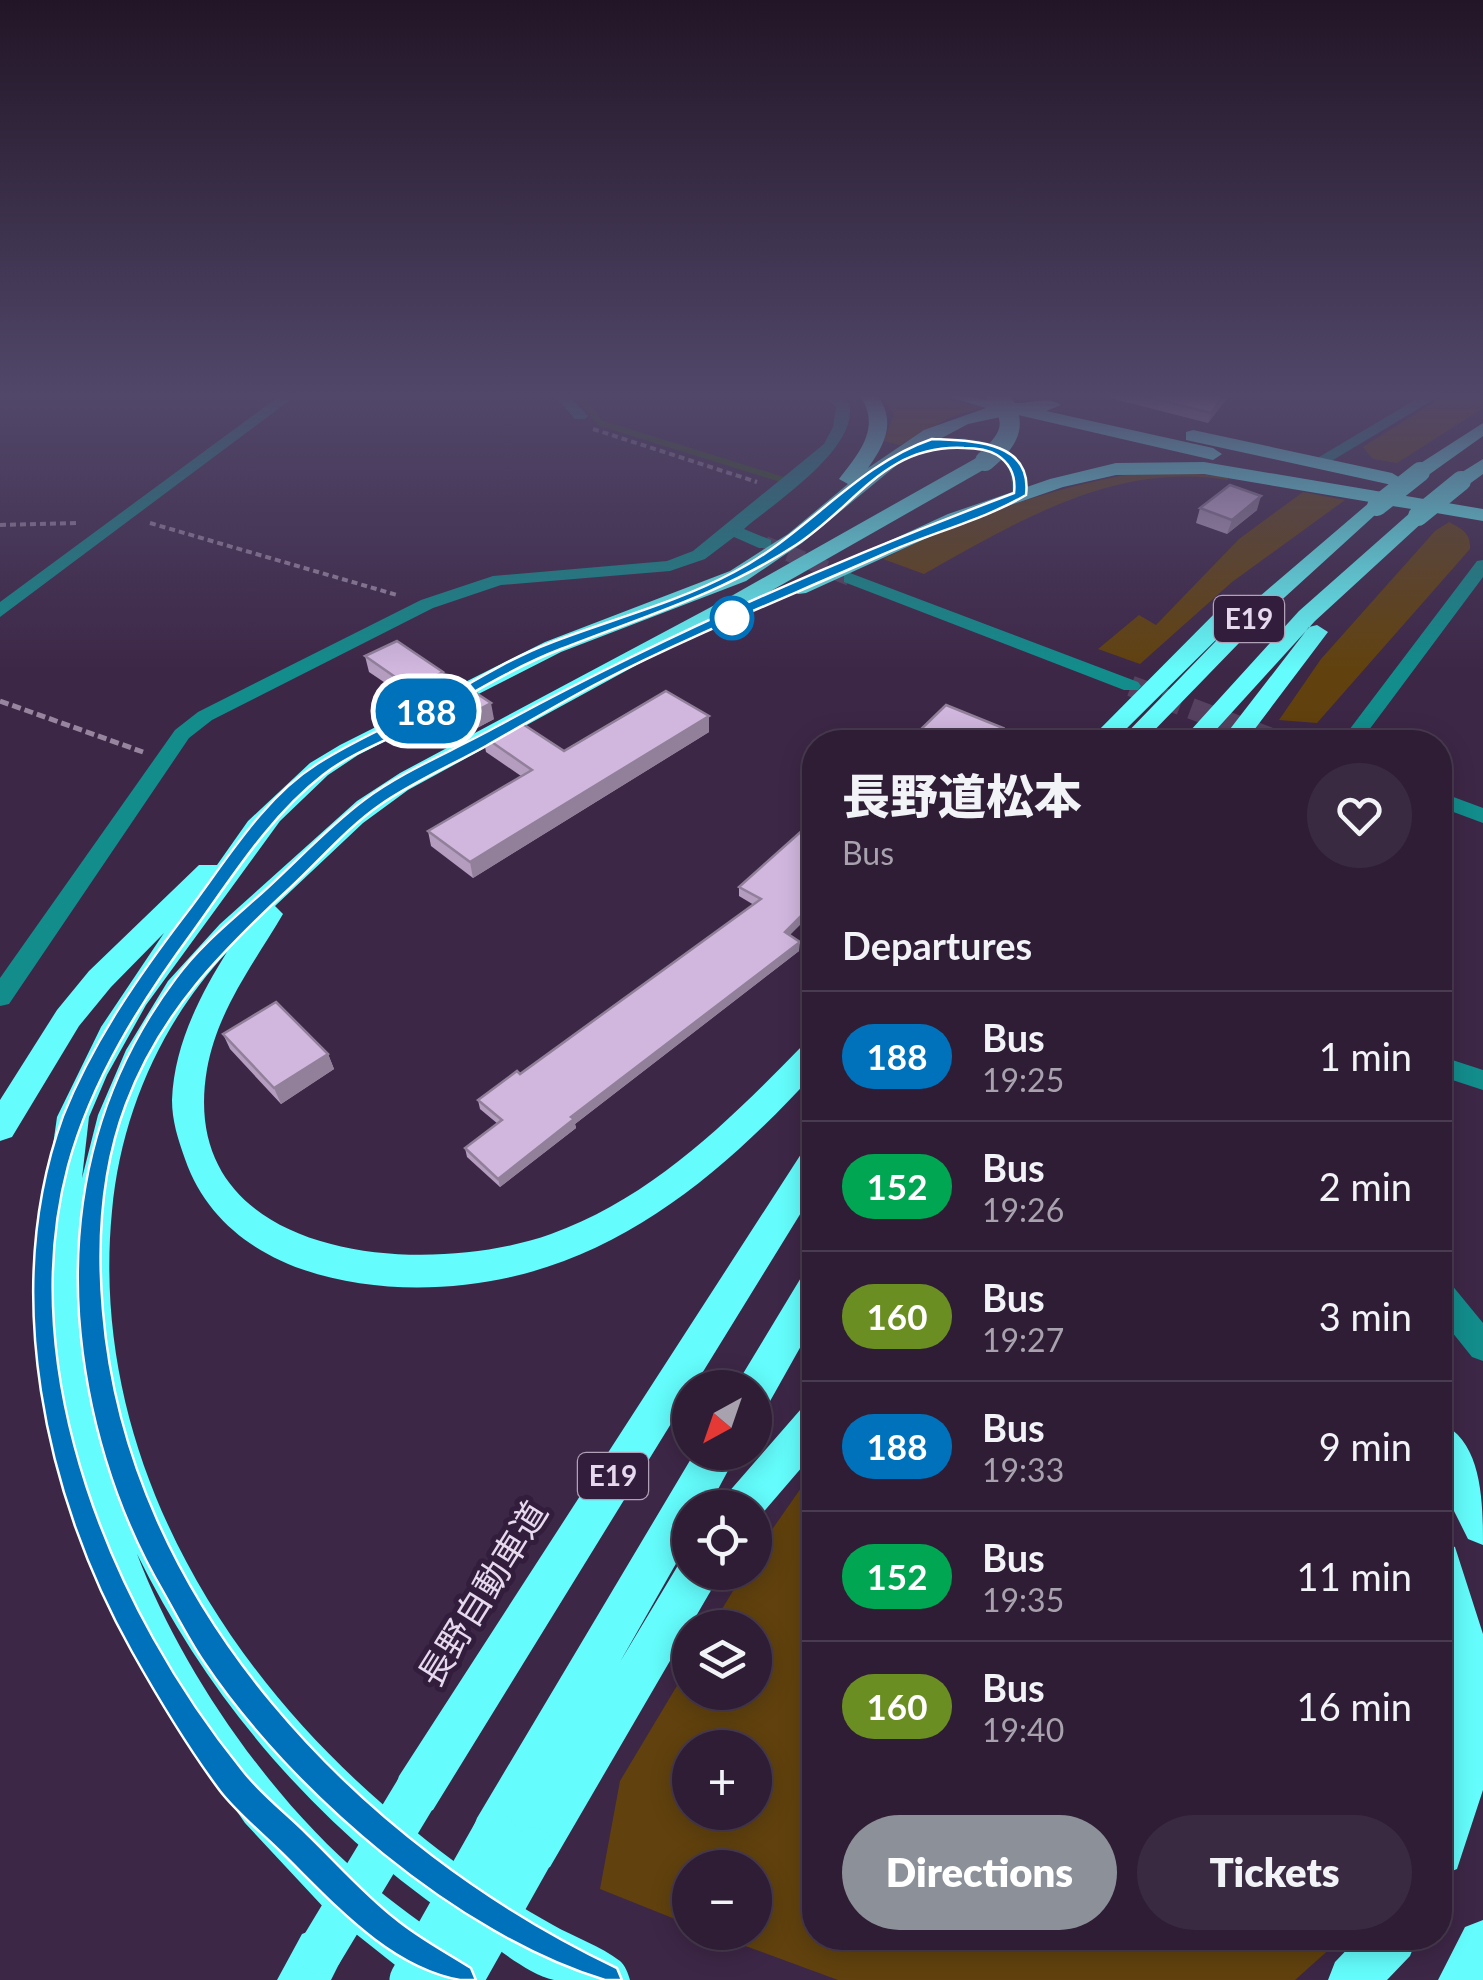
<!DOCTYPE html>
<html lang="en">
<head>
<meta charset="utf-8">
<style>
  :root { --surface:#2e1d35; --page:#3a2a41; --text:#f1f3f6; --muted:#a7a2ad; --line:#493b50; --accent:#8c9099 }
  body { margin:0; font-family:Lato,"Noto Sans JP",sans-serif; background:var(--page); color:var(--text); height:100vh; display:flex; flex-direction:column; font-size:38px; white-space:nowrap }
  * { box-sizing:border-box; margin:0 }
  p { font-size:32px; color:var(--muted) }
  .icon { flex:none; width:55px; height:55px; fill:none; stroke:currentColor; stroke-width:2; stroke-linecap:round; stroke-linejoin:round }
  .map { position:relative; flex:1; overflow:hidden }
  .side { position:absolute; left:802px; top:730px; width:650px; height:1220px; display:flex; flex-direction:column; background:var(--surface); border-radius:40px; box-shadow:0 5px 25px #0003,0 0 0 2px var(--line) }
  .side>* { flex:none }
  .badge { padding:0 20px; border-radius:32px; font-size:35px; line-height:65px }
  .needle { width:65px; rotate:220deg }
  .buttons { position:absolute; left:672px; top:1370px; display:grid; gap:20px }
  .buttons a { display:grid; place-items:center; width:100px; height:100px; border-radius:50%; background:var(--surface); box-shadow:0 5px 25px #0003,0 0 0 2px var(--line); font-size:50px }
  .map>.badge { position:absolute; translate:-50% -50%; box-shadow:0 0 0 5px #fff }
  h2 { padding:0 40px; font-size:38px; line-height:90px }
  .round { display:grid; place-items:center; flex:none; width:105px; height:105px; border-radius:52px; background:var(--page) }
  .summary { display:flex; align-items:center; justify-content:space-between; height:170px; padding:0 40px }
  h1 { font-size:48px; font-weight:800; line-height:75px }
  .button { display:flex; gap:20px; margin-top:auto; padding:20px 40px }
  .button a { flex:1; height:115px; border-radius:60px; background:var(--accent); color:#fff; font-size:40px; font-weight:800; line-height:115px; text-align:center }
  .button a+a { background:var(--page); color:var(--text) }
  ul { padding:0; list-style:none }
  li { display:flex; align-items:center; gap:30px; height:130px; padding:0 40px; border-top:2px solid var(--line) }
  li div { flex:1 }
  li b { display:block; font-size:38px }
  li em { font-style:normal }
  li .badge { min-width:110px; font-weight:700; text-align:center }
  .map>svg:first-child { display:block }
  .green { fill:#61420e; fill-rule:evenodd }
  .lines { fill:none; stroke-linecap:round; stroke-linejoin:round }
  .stream { stroke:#2f5018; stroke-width:6 }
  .minor-tunnel-far1 { stroke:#564260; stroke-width:16; stroke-dasharray:16 9; stroke-linecap:butt }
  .minor-tunnel { stroke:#564260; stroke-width:21; stroke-dasharray:21 11; stroke-linecap:butt }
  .path-far1 { stroke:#97859f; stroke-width:4; stroke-dasharray:6 4; stroke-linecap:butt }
  .path { stroke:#97859f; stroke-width:5; stroke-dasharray:9 4; stroke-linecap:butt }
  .minor { fill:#128d8c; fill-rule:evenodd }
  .highway { fill:#64fcfc; fill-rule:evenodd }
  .highway-bridge-far1 { stroke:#64fcfc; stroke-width:20 }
  .highway-bridge { stroke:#64fcfc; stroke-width:45 }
  .wall { fill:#b49dbf }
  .shaded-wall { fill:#92809b }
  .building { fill:#d1b7de; stroke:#92809b; stroke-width:2.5 }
  .line { fill:#0072bc; stroke:#fff; stroke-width:2.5 }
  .stop-dot { fill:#fff; stroke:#0072bc; stroke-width:5 }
  .labels { text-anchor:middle; stroke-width:10; stroke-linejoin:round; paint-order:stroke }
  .shield { fill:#321d3c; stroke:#b0a0b8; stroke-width:2.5 }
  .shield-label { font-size:28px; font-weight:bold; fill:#e6d8ed }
  .near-street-label { font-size:35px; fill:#e6d8ed; stroke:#321d3c }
</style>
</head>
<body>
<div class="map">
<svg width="1483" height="1980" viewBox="0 0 1483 1980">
  <rect width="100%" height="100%" fill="#3d2747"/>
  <!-- green -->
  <path class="green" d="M879 394H919L986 407 953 416 900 445 884 441 894 414Z
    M1447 394H1483V408L1397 463 1373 459 1363 447Z
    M1155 470 1228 477V480C1115 461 1019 521 924 574L883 559C969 516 1060 484 1155 470Z
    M1303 492 1345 500 1232 582 1140 664 1098 649 1139 615 1156 625 1239 539Z
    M1449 522C1462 529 1471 533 1470 549L1317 723 1279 720 1321 659 1435 531Z
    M815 1468V1938H1342L1295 1980H838L710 1933 755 1932V1868H690V1925L600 1889 620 1781 690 1664V1692H755V1628L711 1627 744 1573 755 1572V1554ZM690 1748H755V1812H690Z"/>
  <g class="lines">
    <!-- stream -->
    <path class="stream" d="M577 394 600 423 784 480"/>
    <!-- minor-tunnel-far1 -->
    <path class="minor-tunnel-far1" d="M765 544 850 578"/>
    <!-- minor-tunnel -->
    <path class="minor-tunnel" d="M1131 686 1270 738"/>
    <!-- path-far1 -->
    <path class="path-far1" d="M593 429 757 482
      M150 523 397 595
      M0 525 77 523"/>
    <!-- path -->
    <path class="path" d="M0 701 143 752"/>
    <!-- minor -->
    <path class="minor" d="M282 394H298L0 617V602Z
      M553 394H568L588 416 585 419H575Z
      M821 394H837L849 403C860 448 775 502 744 529L771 540V548H759L734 537 705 559 670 571 501 585 433 608 212 720 189 738 9 1004 0 1006V978L175 730 198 712 421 600 493 576 667 561 693 551 824 444 833 427 836 407Z
      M1425 394H1443L1323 466 1309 463Z
      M961 438C994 441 1038 456 1026 498H1014C1011 489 1013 478 1008 468 989 434 934 450 905 458L897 453 921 443Z
      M1483 560V577L1360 742H1340L1477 561Z
      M850 573 1138 682 1141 686 1138 690H1124L844 582V574Z
      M1270 732 1290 742H1263L1260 738 1263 734Z
      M1440 792 1483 808V823L1440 807Z
      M1440 1056 1483 1070V1090L1440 1076Z
      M1440 1280 1451 1284 1483 1323V1361L1472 1357 1440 1317Z"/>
    <!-- highway -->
    <path class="highway" d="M859 394H877C896 421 886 443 868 468L924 430 986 408 939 394C968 394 988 402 1013 403 1030 404 1047 395 1061 405L1046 411 1213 448 1222 454 1213 460 1014 414 968 424 908 456 802 543 746 581 561 652 358 755 328 775 280 821 146 1005 107 1075 89 1117 82 1178 98 1115 126 1050 168 981 220 924 357 801 400 773 726 599 978 457H992V465L741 608 408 790 363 823 275 906 283 914C253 965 218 1009 207 1069 174 1262 425 1279 551 1234 652 1198 731 1119 804 1044L815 1041V1073C731 1164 635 1249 511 1277 397 1303 229 1286 185 1159 178 1139 172 1121 172 1100 174 1046 199 997 227 952 161 1023 121 1114 112 1211 88 1457 227 1682 415 1831 458 1866 504 1898 553 1925 574 1937 601 1946 620 1961 625 1965 628 1973 630 1980 607 1980 577 1980 554 1980 528 1974 499 1949 476 1934 329 1839 214 1710 137 1554 181 1670 269 1797 364 1878 392 1903 425 1925 455 1948L462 1966 456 1980H414L327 1911 245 1823 174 1721 116 1610 68 1478 44 1357 40 1236 57 1117 101 1027 164 933 111 987 79 1026 12 1137 0 1141V1100L57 1010 89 971 199 865H217L248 821 310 763 340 745 545 642 730 571 788 534 848 484 839 479C860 452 882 427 859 394Z
      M1483 423V436L1427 476H1413V468Z
      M1193 430 1392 473 1402 479 1392 485 1186 440V432Z
      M1483 459V474L1468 485H1454V477Z
      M1204 462 1483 509V521L1419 510 1428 516 1425 520 1315 621 1205 742H1180L1299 611 1411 512 1418 510 1386 505 1274 607 1143 742H1118L1247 609 1113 742H1087L1230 598 1259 597 1370 502 1204 474 1116 475 1063 487 962 522 806 593 798 594 787 588 948 514 1050 479 1116 463Z
      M1317 625 1328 632 1245 742H1220L1309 627Z
      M815 1147V1190L433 1810 416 1816 399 1810 393 1793 399 1776 803 1151Z
      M815 1271V1321L769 1403 755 1408V1388H737L741 1377 802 1276Z
      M815 1403V1452L755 1522V1508H721L727 1494 801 1409Z
      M1440 1423C1483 1440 1483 1505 1483 1545L1468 1539 1440 1483Z
      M695 1452H738L708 1508H690V1539L620 1662 683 1557 690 1554V1572H719L713 1587 550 1867 533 1874 516 1867 510 1852 494 1859 477 1852 470 1835 477 1818Z
      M1440 1541 1455 1547 1483 1634V1790L1457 1869 1440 1876V1771L1446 1707 1440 1637Z
      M1483 1920V1980H1438L1465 1927Z
      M320 1927 338 1934 345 1952 331 1980H277L302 1934Z
      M1358 1938H1417L1410 1956 1387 1980H1328L1335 1962Z"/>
    <!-- highway-bridge-far1 -->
    <path class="highway-bridge-far1" d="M985 461C1011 440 1020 420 995 394
      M1377 506 1420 472
      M1418 516 1461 481"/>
    <!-- highway-bridge -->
    <path class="highway-bridge" d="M320 1952 416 1793
      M412 1980 494 1835
      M460 1980 533 1850"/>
  </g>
  <!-- wall -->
  <path class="wall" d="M1111 394H1230L1208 423 1110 398Z
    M1200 508 1257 510 1227 534 1196 523Z
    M365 656 446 687 415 703 369 672Z
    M434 703 494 719 462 736 438 719Z
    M709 716V732L473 878 431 846 428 831 521 776 486 752 483 736 564 751Z
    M815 819 790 935 799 951 575 1124 576 1128 500 1187 467 1157 465 1148 498 1124 480 1109 478 1100 520 1074 754 905 739 896V887Z
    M223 1034 328 1054 334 1069 281 1104 230 1049Z"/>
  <!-- shaded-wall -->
  <path class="shaded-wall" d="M1225 394H1230L1208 423 1211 413Z
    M1261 496 1257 510 1227 534 1232 520Z
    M443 672 446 687 415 703 411 688Z
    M491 703 494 719 462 736 459 720Z
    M709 716V732L473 878 470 862Z
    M1003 728 1002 737 996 742H989Z
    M815 902V910L784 941 785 932Z
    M800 942 799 951 575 1124 576 1128 500 1187 498 1179 571 1117Z
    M328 1054 334 1069 281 1104 274 1088Z"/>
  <!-- building -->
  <path class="building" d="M1136 394H1225L1211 413Z
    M1230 485 1261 496 1232 520 1200 508Z
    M397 641 443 672 411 688 365 656Z
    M467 687 491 703 459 720 434 703Z
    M666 691 709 716 470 862 428 831 532 770 483 736 515 719 564 751Z
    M946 705 1003 728 989 742H899L906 736 911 739Z
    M815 819V902L785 932 800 942 571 1117 574 1119 498 1179 465 1148 502 1120 478 1100 517 1071 520 1074 761 899 739 887Z
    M276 1002 328 1054 274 1088 223 1034Z"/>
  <!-- sky -->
  <linearGradient id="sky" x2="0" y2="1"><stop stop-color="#221527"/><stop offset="0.59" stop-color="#514769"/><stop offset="1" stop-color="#514769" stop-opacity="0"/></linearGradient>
  <rect width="1483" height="671" fill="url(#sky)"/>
  <!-- line -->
  <path class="line" d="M932 439C971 441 1033 440 1026 495 984 520 930 533 884 554 790 596 694 634 602 681 563 701 525 724 486 746 452 765 413 782 380 805 348 827 320 860 291 887 221 952 160 1013 126 1104 101 1170 97 1242 103 1311 127 1605 361 1846 617 1968L622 1980H605C459 1936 292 1793 204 1662 189 1640 177 1616 164 1593 115 1510 86 1413 79 1316 71 1193 101 1078 176 978 200 945 233 919 264 891 297 861 328 827 364 800 401 772 450 752 492 729 659 638 836 560 1014 493 1016 477 1011 464 997 455 987 449 976 448 964 448 885 444 856 506 796 545 719 595 644 616 561 649 509 669 460 701 412 727 383 742 348 755 323 775 270 816 233 876 194 930 141 1002 92 1078 68 1166 13 1373 114 1612 243 1771 261 1794 286 1813 307 1834 336 1862 364 1894 396 1919 419 1938 446 1952 471 1968L476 1980H460C389 1967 335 1905 282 1853 262 1833 237 1813 220 1791 187 1747 159 1700 132 1652 44 1496 0 1290 63 1116 93 1041 139 975 188 911 226 861 263 798 317 764 354 740 395 723 434 703 472 683 510 658 550 643 612 619 676 603 734 572 806 535 856 465 932 439Z"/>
  <!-- markers -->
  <circle class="stop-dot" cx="732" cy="618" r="20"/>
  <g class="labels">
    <!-- shield labels -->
    <g class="shield">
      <rect x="1214" y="596" width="70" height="46" rx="8"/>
      <rect x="578" y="1453" width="70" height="46" rx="8"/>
    </g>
    <g class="shield-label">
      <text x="1249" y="629">E19</text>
      <text x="613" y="1486">E19</text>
    </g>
    <!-- near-street labels -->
    <g class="near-street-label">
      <text transform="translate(483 1594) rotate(-58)" y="12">長野自動車道</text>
    </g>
  </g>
</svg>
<div class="buttons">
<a><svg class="needle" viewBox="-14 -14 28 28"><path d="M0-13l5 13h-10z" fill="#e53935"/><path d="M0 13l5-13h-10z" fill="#a7a2ad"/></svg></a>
<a><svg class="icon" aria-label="locate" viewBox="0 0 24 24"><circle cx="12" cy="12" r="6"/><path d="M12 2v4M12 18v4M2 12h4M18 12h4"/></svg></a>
<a><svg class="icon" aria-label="layers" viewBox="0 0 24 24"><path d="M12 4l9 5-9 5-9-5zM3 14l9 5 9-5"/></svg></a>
<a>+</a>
<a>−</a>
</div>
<b class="badge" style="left:426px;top:711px;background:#0072bc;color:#fff">188</b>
<section class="side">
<div class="summary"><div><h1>長野道松本</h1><p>Bus</p></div><a class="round"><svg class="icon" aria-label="heart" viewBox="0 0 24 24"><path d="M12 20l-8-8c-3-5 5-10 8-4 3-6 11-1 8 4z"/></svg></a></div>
<h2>Departures</h2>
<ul>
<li><span class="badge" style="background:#0072bc;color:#fff">188</span><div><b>Bus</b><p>19:25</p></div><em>1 min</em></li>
<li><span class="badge" style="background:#00a651;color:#fff">152</span><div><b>Bus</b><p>19:26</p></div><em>2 min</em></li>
<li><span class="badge" style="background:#6b8e23;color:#fff">160</span><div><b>Bus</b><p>19:27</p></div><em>3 min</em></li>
<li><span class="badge" style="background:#0072bc;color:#fff">188</span><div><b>Bus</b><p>19:33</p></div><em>9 min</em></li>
<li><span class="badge" style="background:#00a651;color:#fff">152</span><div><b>Bus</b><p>19:35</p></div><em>11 min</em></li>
<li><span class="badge" style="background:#6b8e23;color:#fff">160</span><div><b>Bus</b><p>19:40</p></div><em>16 min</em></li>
</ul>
<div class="button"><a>Directions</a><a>Tickets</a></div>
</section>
</div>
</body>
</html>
